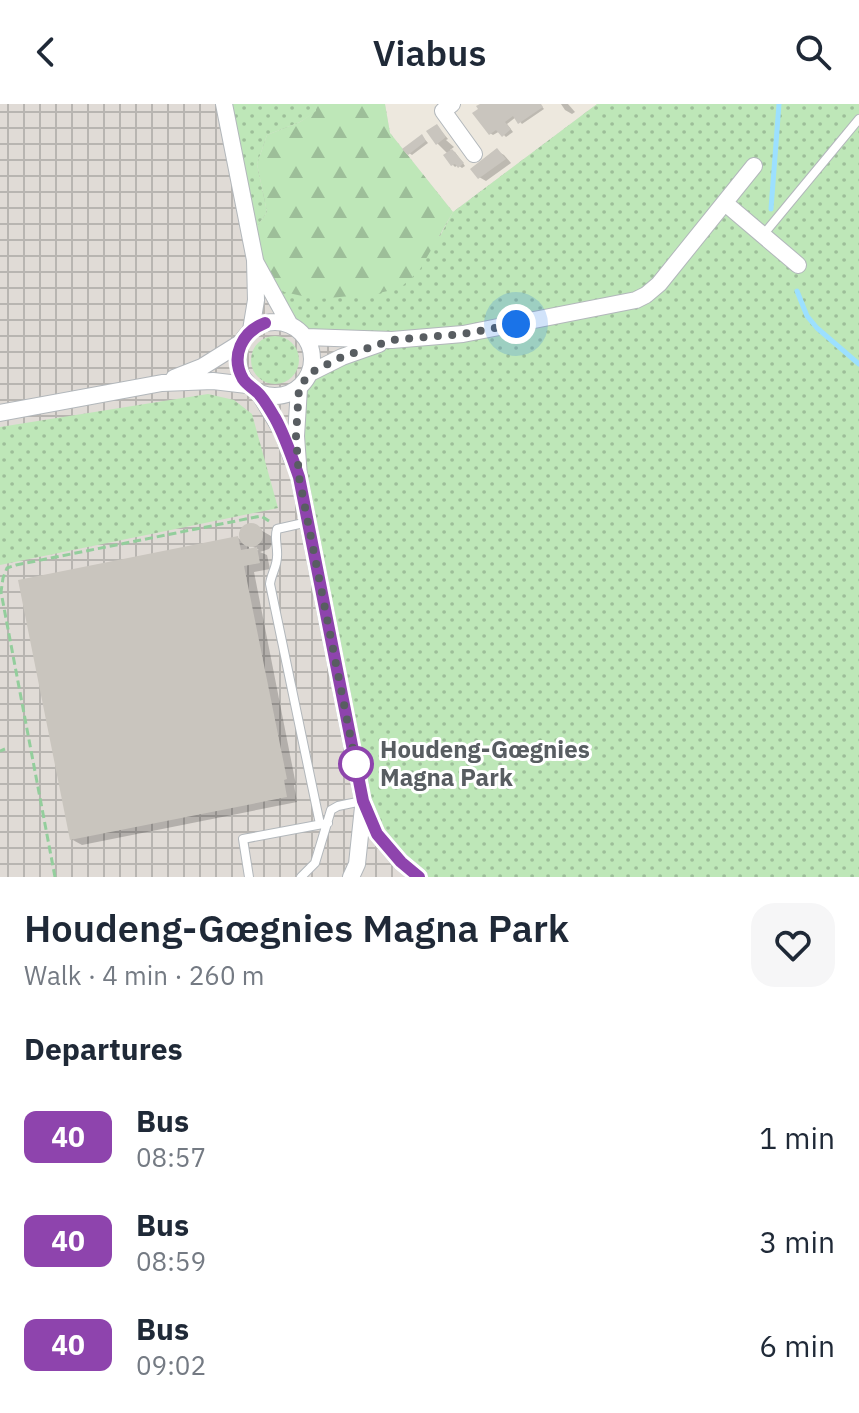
<!DOCTYPE html>
<html lang="en">
<head>
<meta charset="utf-8">
<style>
  :root { --surface:#fff; --page:#f6f6f7; --text:#1f2937; --muted:#747a83 }
  body { margin:0; font-family:"IBM Plex Sans",sans-serif; background:var(--page); color:var(--text); height:100vh; display:flex; flex-direction:column; font-size:30px; white-space:nowrap }
  * { box-sizing:border-box; margin:0 }
  p { font-size:26px; color:var(--muted) }
  .icon { flex:none; width:44px; height:44px; fill:none; stroke:currentColor; stroke-width:2; stroke-linecap:round; stroke-linejoin:round }
  .map { position:relative; height:773px; overflow:hidden }
  .details { display:flex; flex-direction:column; background:var(--surface); flex:1 }
  .details>* { flex:none }
  .badge { padding:0 16px; border-radius:12px; font-size:28px; line-height:52px }
  .you { position:absolute; width:40px; height:40px; margin:-20px; border:6px solid #fff; border-radius:50%; background:#1a73e8; box-shadow:0 0 0 12px #1a73e833 }
  .map>.badge { position:absolute; translate:-50% -50%; box-shadow:0 0 0 4px #fff }
  h2 { padding:0 24px; font-size:30px; line-height:72px }
  .round { display:grid; place-items:center; flex:none; width:84px; height:84px; border-radius:24px; background:var(--page) }
  .summary { display:flex; align-items:center; justify-content:space-between; height:136px; padding:0 24px }
  h1 { font-size:38px; font-weight:600; line-height:60px }
  ul { padding:0; list-style:none }
  li { display:flex; align-items:center; gap:24px; height:104px; padding:0 24px }
  li div { flex:1 }
  li b { display:block; font-size:30px }
  li em { font-style:normal }
  li .badge { min-width:88px; font-weight:700; text-align:center }
  header { display:flex; justify-content:space-between; align-items:center; height:104px; padding:0 24px; background:var(--surface); font-size:36px; font-weight:600 }
  .map>svg:first-child { display:block }
  .industrial { fill:url(#industrial-grid) }
  .grass { fill:url(#grass-dots) }
  .forest { fill:url(#forest-firs) }
  .shadow { fill:#0003; fill-rule:evenodd }
  .lines { fill:none; stroke-linecap:round; stroke-linejoin:round }
  .stream { stroke:#9ce0ff; stroke-width:5 }
  .building { fill:#c9c5be }
  .service-casing { stroke:#b2b7bb; stroke-width:10 }
  .minor-casing { stroke:#b2b7bb; stroke-width:18 }
  .path { stroke:#93ce9c; stroke-width:3; stroke-dasharray:8 4; stroke-linecap:butt }
  .service { stroke:#fff; stroke-width:8 }
  .minor { stroke:#fff; stroke-width:16 }
  .line-casing { stroke:#fff; stroke-width:18 }
  .line { stroke:#8e44ad; stroke-width:12 }
  .walk { stroke:#585d61; stroke-width:8; stroke-dasharray:0 14.4 }
  .stop-dot { fill:#fff; stroke:#8e44ad; stroke-width:4 }
  .labels { text-anchor:middle; stroke-width:6; stroke-linejoin:round; paint-order:stroke }
  .stop-label { font-size:24px; font-weight:bold; fill:#585d61; stroke:#fff; text-anchor:start }
</style>
</head>
<body>
<header><svg class="icon" aria-label="back" viewBox="0 0 24 24"><path d="M15 5l-7 7 7 7"/></svg>Viabus<svg class="icon" aria-label="search" viewBox="0 0 24 24"><circle cx="10" cy="10" r="6"/><path d="M15 15l6 6"/></svg></header>
<div class="map">
<svg width="859" height="773" viewBox="0 0 859 773">
  <defs>
    <pattern id="industrial-grid" width="8" height="8" patternUnits="userSpaceOnUse" patternTransform="scale(2)"><rect width="8" height="8" fill="#e0dbd6"/><path d="M0 4h8M4 0v8" fill="none" stroke="#b8b5b1"/></pattern>
    <pattern id="grass-dots" width="8" height="8" patternUnits="userSpaceOnUse" patternTransform="scale(2)"><rect width="8" height="8" fill="#bee7b8"/><path d="M2 2h.1M6 6h.1" fill="none" stroke="#9dbe99" stroke-width="1.8" stroke-linecap="round"/></pattern>
    <pattern id="forest-firs" width="22" height="20" patternUnits="userSpaceOnUse" patternTransform="scale(2)"><rect width="22" height="20" fill="#bee7b8"/><path d="M5 1l3.5 6h-7zM16 11l3.5 6h-7z" fill="#9dbe99"/></pattern>
  </defs>
  <rect width="100%" height="100%" fill="#ede8de"/>
  <!-- industrial -->
  <path class="industrial" d="M0 0H385L390 29 453 108 597 0H859V773H0Z"/>
  <!-- grass -->
  <path class="grass" d="M224 0H316L317 7 300 18 267 31 257 60 267 108 250 133Z
    M597 0H859V773H419L377 730 299 373 305 279 308 273 362 245 306 233 298 226 290 221 255 156 440 132 453 108Z
    M251 256a24 24 0 1 1 48 0a24 24 0 1 1-48 0Z
    M208 290 234 296 252 310 278 404 0 461V323Z"/>
  <!-- forest -->
  <path class="forest" d="M316 0H385L390 29 453 108 419 167 400 184 375 190 316 195 284 188 255 156 250 133 267 108 257 60 267 31 300 18 316 7Z"/>
  <!-- shadow -->
  <path class="shadow" d="M483 0H540L544 5 522 20 516 13 507 20 513 28 506 33 500 27 493 31 490 29Z
    M561 0H568L575 8 572 10 565 6Z
    M437 22 448 35 446 36 454 43 450 46 455 48 465 62 462 64 458 61 455 63 453 61 448 50 437 39Z
    M422 32 428 39 412 51 409 49Z
    M497 47 504 51 511 59 486 77 479 73Z
    M252 421 271 432 273 439 269 445 260 448 267 451 270 465 254 468 296 681H294L297 698 82 741 71 735 238 434 243 437 242 428 246 422ZM248 440 259 446 250 447Z"/>
  <g class="lines">
    <!-- stream -->
    <path class="stream" d="M771 105 779 0
      M797 187 807 212 817 224 859 260"/>
  </g>
  <!-- building -->
  <path class="building" d="M480 0H541L543 3 518 20 513 12 505 18 511 25 502 33 496 26 489 31 472 9 478 5 476 2Z
    M437 20 446 33 436 41 426 27Z
    M422 30 426 37 408 51 402 45Z
    M497 44 506 55 478 75 470 65Z
    M452 45 464 59 458 64 455 60 451 62 443 51Z
    M239 431a12 12 0 1 1 24 0a12 12 0 1 1-24 0Z
    M238 432 241 446 257 443 260 459 244 462 287 675 284 676 287 693 70 736 18 476Z"/>
  <g class="lines">
    <defs>
      <path id="service" d="M763 131 859 15
        M308 418 277 425C274 434 278 443 277 453 277 462 271 471 270 480L320 720
        M249 773 243 735 328 719
        M301 773 315 759 331 706 338 702 362 697"/>
      <path id="minor" d="M224 0 255 156 256 196 251 226
        M452 0 443 7 474 50
        M725 99 798 161
        M256 159 290 221
        M238 255a37 37 0 1 1 74 0a37 37 0 1 1-74 0Z
        M306 233 392 236 463 230 636 196 646 191 659 180 754 62
        M310 269 342 253 379 240
        M174 274 202 263 242 238
        M299 284 296 332 299 373 363 697 377 730 401 758 419 773
        M259 289 283 329 292 355
        M0 309 162 279 213 277 247 281
        M351 773 357 760 363 703"/>
    </defs>
    <!-- service casing -->
    <use href="#service" class="service-casing"/>
    <!-- minor casing -->
    <use href="#minor" class="minor-casing"/>
    <!-- path -->
    <path class="path" d="M0 647 5 645
      M55 773 1 488 3 474 7 464 16 461 261 412 269 417"/>
    <!-- service -->
    <use href="#service" class="service"/>
    <!-- minor -->
    <use href="#minor" class="minor"/>
  </g>
  <g class="lines">
    <defs>
      <path id="line" d="M265 219C242 228 230 252 243 275 247 281 252 283 257 288 264 294 270 306 275 314 285 332 292 353 299 373L363 697 377 730 401 758 419 773"/>
    </defs>
    <!-- line casing -->
    <use href="#line" class="line-casing"/>
    <!-- line -->
    <use href="#line" class="line"/>
    <!-- walk -->
    <path class="walk" d="M356 660 357 666 299 373 296 332 299 284 310 269 342 253 392 236 463 230 516 220"/>
  </g>
  <!-- markers -->
  <circle class="stop-dot" cx="356" cy="660" r="16"/>
  <g class="labels">
    <!-- stop labels -->
    <g class="stop-label">
      <text x="380" y="654">Houdeng-Gœgnies<tspan x="380" dy="28">Magna Park</tspan></text>
    </g>
  </g>
</svg>
<div class="you" style="left:516px;top:220px"></div>
</div>
<section class="details">
<div class="summary"><div><h1>Houdeng-Gœgnies Magna Park</h1><p>Walk · 4 min · 260 m</p></div><a class="round"><svg class="icon" aria-label="heart" viewBox="0 0 24 24"><path d="M12 20l-8-8c-3-5 5-10 8-4 3-6 11-1 8 4z"/></svg></a></div>
<h2>Departures</h2>
<ul>
<li><span class="badge" style="background:#8e44ad;color:#fff">40</span><div><b>Bus</b><p>08:57</p></div><em>1 min</em></li>
<li><span class="badge" style="background:#8e44ad;color:#fff">40</span><div><b>Bus</b><p>08:59</p></div><em>3 min</em></li>
<li><span class="badge" style="background:#8e44ad;color:#fff">40</span><div><b>Bus</b><p>09:02</p></div><em>6 min</em></li>
</ul>
</section>
</body>
</html>
